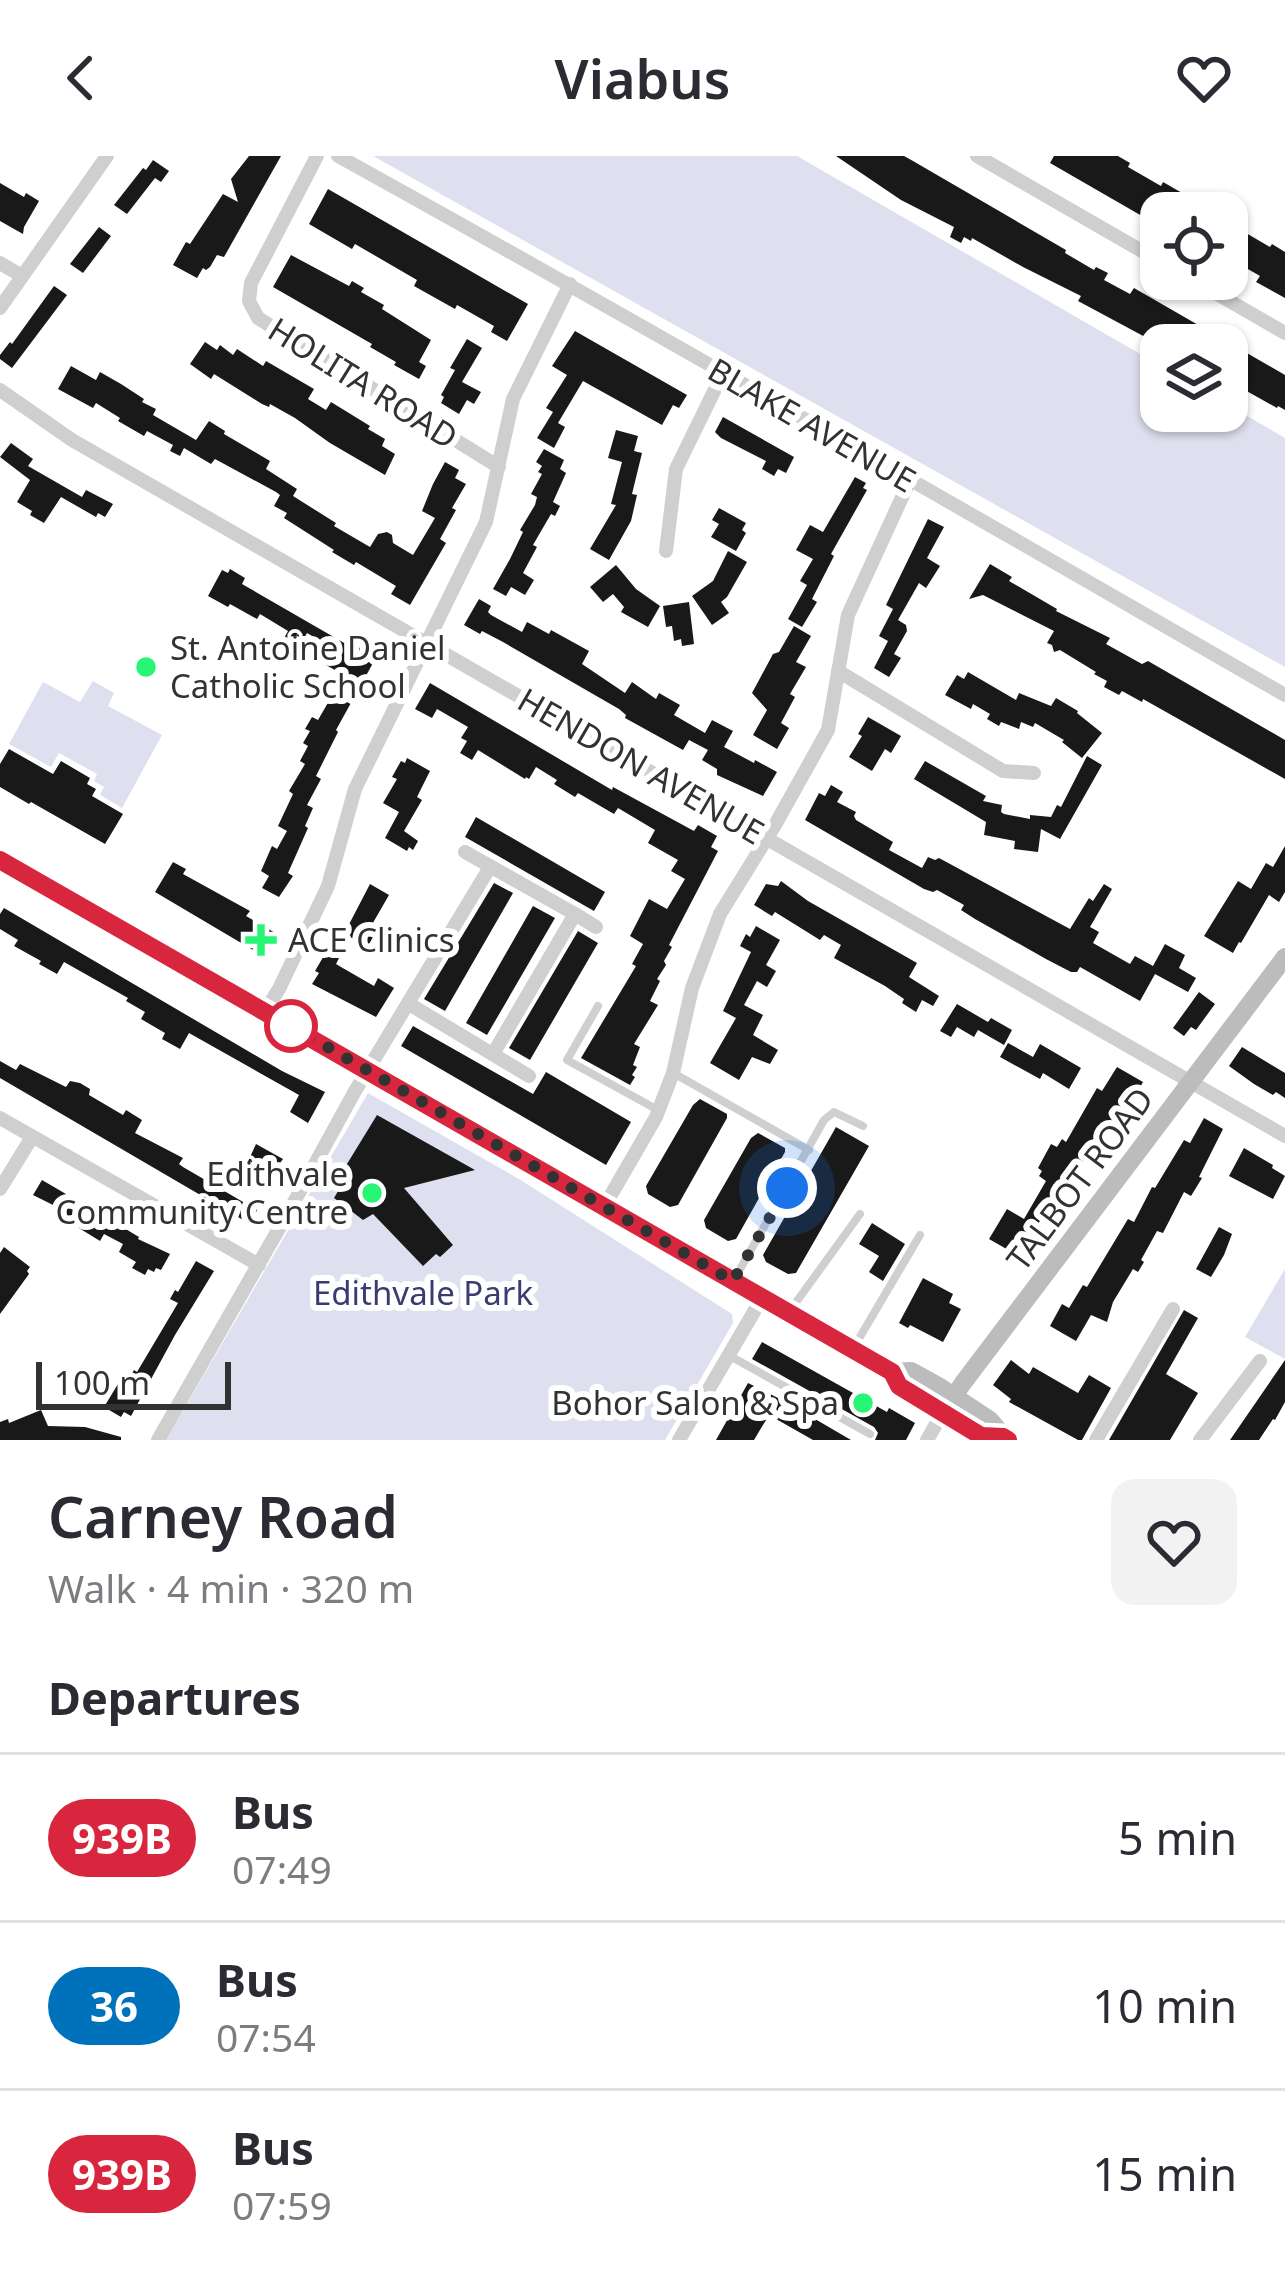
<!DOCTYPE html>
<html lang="en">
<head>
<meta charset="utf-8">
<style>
  :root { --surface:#fff; --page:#f2f2f3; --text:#2b2b33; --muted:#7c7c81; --line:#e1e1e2 }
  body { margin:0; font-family:"Noto Sans",sans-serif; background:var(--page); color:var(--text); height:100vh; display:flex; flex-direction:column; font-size:45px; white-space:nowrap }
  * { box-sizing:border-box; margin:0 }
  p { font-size:39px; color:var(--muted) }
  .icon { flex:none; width:66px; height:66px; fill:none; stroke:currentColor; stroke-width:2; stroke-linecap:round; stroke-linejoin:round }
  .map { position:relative; height:1284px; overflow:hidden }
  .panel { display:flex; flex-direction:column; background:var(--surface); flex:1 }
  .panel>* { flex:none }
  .badge { padding:0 24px; border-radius:39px; font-size:42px; line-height:78px }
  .fabs { position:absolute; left:1140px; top:36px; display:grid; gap:24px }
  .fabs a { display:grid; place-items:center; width:108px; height:108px; border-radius:24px; background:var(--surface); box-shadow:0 3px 9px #0004; font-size:60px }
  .scale { position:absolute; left:36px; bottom:30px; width:195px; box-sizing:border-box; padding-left:12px; border:6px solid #323232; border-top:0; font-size:33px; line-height:42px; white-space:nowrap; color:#323232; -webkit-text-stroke:9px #fff; paint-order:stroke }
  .you { position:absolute; width:60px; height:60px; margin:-30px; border:9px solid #fff; border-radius:50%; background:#1a73e8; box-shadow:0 0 0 18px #1a73e833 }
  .map>.badge { position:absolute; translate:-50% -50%; box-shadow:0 0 0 6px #fff }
  h2 { padding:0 48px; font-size:45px; line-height:108px }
  .round { display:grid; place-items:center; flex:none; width:126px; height:126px; border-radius:24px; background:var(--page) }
  .headline { display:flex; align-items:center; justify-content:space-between; height:204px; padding:0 48px }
  h1 { font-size:57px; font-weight:600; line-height:90px }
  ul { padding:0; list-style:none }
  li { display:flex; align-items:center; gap:36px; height:168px; padding:0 48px; border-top:3px solid var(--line) }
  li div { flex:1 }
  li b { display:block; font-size:45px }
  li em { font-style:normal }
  li .badge { min-width:132px; font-weight:700; text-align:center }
  header { display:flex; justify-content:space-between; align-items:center; height:156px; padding:0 48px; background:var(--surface); font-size:54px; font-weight:600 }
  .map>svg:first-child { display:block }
  .green { fill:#dfe0ef }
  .building { fill:#191919 }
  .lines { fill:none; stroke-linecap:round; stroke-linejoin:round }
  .lane { stroke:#cfcfcf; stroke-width:8 }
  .street { stroke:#cfcfcf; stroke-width:14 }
  .secondary { stroke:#bcbcbc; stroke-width:18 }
  .line-casing { stroke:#fff; stroke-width:27 }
  .line { stroke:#d7263d; stroke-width:18 }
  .walk { stroke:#323232; stroke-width:12; stroke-dasharray:0 21.6 }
  .poi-dot { fill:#27f573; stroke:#fff; stroke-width:4.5 }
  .stop-dot { fill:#fff; stroke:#d7263d; stroke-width:6 }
  .labels { text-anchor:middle; stroke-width:12; stroke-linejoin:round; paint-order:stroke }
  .street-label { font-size:33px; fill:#323232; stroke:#fff }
  .poi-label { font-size:33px; fill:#323232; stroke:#fff; text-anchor:start }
  .park-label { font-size:33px; fill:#3a3b72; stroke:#fff }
</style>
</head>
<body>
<header><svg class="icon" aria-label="back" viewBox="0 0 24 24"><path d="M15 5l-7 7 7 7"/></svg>Viabus<svg class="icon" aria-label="heart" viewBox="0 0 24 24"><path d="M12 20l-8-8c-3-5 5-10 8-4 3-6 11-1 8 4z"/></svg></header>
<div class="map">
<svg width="1285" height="1284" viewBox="0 0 1285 1284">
  <rect width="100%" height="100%" fill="#fff"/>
  <!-- green -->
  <path class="green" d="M373 0H797L1161 210V255H1227V248L1285 282V511Z
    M93 525 114 537 108 550 162 579 122 652 100 639 104 631 94 625 97 618 59 597 51 611 9 588 43 526 80 546Z
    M368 937 519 1023 732 1158 733 1167 665 1284H166Z
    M1285 1113V1203L1245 1181Z"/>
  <!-- building -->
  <path class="building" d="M249 0H281L224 101 217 99 210 111 206 114 203 112 197 122 173 109 186 86 190 88 223 38 238 46 231 23Z
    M836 0H904L913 5 1066 94 1065 97 1094 114 1096 111 1108 117 1104 124 1130 138 1134 132 1285 219V254L1278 250 1277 252 1227 224V189H1160L1078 145 1081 140 1023 111 972 82 971 85 964 81 961 87 950 81 954 71 901 44Z
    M1054 0H1118L1130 7 1128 11 1161 30 1163 26 1217 57H1161V71L1050 7Z
    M153 4 169 15 161 26 155 22 127 58 114 49 143 12 146 14Z
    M0 27 24 41 26 37 39 45 24 71 23 78 0 65Z
    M328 33 528 148 507 185 491 176 494 170 457 149 455 153 414 130 417 124 355 88 352 93 309 68Z
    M1227 66 1270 91 1272 88 1285 96V142L1256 126 1260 120 1234 105 1227 118Z
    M99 71 111 80 83 117 70 108Z
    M291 99 349 130 352 125 364 132 361 136 384 149 382 153 431 184 419 206 426 210 419 223 394 209 396 206 370 191 372 188 273 131Z
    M54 130 67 139 12 212 0 203V199L10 186 12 188Z
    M575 175 687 239 679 252 673 249 662 269 583 225 558 267 565 271 554 292 537 282 553 256 546 252 567 219 552 210Z
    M467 183 482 192 462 226 481 236 474 248 467 244 459 258 441 247 444 241 441 239 455 214 450 212Z
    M205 186 217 194 220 189 233 199 237 193 263 210 266 205 314 233 308 243 326 254 331 246 370 270 368 273 385 283 382 290 395 298 385 319 330 287 295 262 270 248 269 251 262 248 214 218 211 223 190 208Z
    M71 210 96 224 100 216 121 228 144 243 142 246 156 253 153 259 196 284 209 265 225 275 224 278 270 305 266 313 297 333 293 340 336 367 334 370 370 391 378 378 387 376 392 379 393 387 413 399 435 362 422 355 433 328 445 306 459 314 455 322 466 328 452 352 456 354 440 383 446 387 410 449 391 438 396 430 356 406 354 409 332 396 334 394 284 362 287 357 274 350 280 339 276 336 215 303 211 308 184 292 180 300 170 295 173 289 147 275 144 280 118 265 120 262 96 247 93 252 58 233Z
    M723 261 794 301 786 317 778 313 774 320 762 313 766 305 721 282 715 276Z
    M616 274 638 280 634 295 642 297 632 338 637 339 631 365 609 404 590 393 616 349 611 348 622 306 608 302Z
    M11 287 33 303 28 310 82 341 86 334 113 348 105 361 98 357 96 361 61 341 44 367 30 359 32 355 17 346 30 324 0 301Z
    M544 293 564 304 560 313 566 317 553 346 560 350 555 360 551 358 533 389 537 391 523 417 534 424 525 439 511 431 506 440 493 433 510 403 523 376 520 374 535 349 537 341 531 338 542 318 538 316 542 310 536 306Z
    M855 321 866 327 863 332 867 334 831 398 834 400 812 443 817 446 802 471 788 463 807 429 800 425 813 403 796 394 810 369 823 376Z
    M719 352 746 367 742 374 746 377 736 395 711 381 719 368 712 364Z
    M928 363 944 371 927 402 940 410 926 432 919 427 898 464 906 469 907 475 894 498 901 502 889 521 874 512 888 485 879 480 893 453 886 449Z
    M728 395 747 406 727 441 721 446 729 457 712 469 692 440 713 425Z
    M990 408 1012 421 1009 425 1057 453 1056 455 1110 482 1106 488 1142 508 1148 505 1285 584V623L1143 543 1142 546 1122 535 1119 539 1104 531 1107 525 1094 518 1096 516 1060 494 1054 496 1052 489 1047 487 1054 475 983 439 969 443Z
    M616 409 636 433 660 450 648 471 621 456 624 451 613 438 603 446 590 431Z
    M230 413 245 422 242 428 358 495 366 479 383 489 336 574 338 576 316 620 321 623 307 649 313 652 305 670 308 672 288 717 293 720 279 741 262 732 269 720 261 715 272 690 277 693 287 675 278 670 293 638 289 635 305 608 300 605 308 590 303 587 310 575 305 573 312 561 318 564 344 519 315 503 324 487 307 477 298 493 283 484 288 475 260 458 257 463 230 448 228 451 208 440 222 414 228 417Z
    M479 443 491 450 488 456 491 459 522 476 527 466 549 478 551 474 589 495 582 508 625 537 632 526 656 543 659 537 680 549 674 559 705 577 712 564 733 575 724 591 754 607 755 604 777 616 763 640 717 619V613L702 604 708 594 689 584 683 594 625 562 626 559 619 553 503 486 482 475 480 478 464 469Z
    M689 446 694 488 682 490 681 483 674 485 672 470 666 471 663 450Z
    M794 470 811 480 796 506 806 511 790 538 795 541 781 567 789 572 777 593 753 579 767 554 752 537 773 498 779 496Z
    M968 516 1016 544 1019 537 1051 550 1056 542 1078 555 1077 557 1102 577 1082 602 1062 586 1064 584 1035 567 1033 571 1021 566 1019 573 1001 566 999 570 987 563 990 558 973 548 971 553 945 539 957 519 964 523Z
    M430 527 612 634 613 631 694 675 698 669 717 680 711 691 718 695 669 789 672 791 664 805 666 809 657 823 660 825 650 845 658 849 634 888 640 891 633 909 637 911 632 919 635 921 630 929 581 902 636 810 632 808 643 788 630 780 649 743 667 753 685 723 671 715 678 704 648 687 655 674 618 652 614 658 578 637 575 641 554 628 557 624 536 611 529 623 526 621 525 623 478 594 472 604 460 597 467 585 461 582 468 571 437 553 432 562 415 553Z
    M868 561 901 580 891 597 885 593 872 615 849 601 862 580 858 578Z
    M9 593 53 618 61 605 90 622 87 628 96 633 92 640 123 658 105 688 31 646 29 648 0 631V608Z
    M1087 600 1102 609 1060 683 1041 673 1038 696 1014 693 1015 685 984 679 986 666 914 623 925 605 986 640 983 645 1002 649 1001 656 1004 658 1030 663V659L1051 661 1057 649 1061 651Z
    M407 602 430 615 417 641 422 644 404 675 418 685 413 694 409 691 407 695 385 682 399 656 383 647 397 623 392 621 401 605 405 607Z
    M831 629 843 636 837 646 856 656 854 660 856 664 893 686 889 694 922 712 928 701 935 704 939 702 1070 773 1089 742 1093 745 1104 728 1112 733 1090 771 1099 776 1093 787 1130 808 1135 800 1153 810 1165 788 1185 799 1179 812 1196 822 1188 836 1155 818 1140 845 1080 811 1077 816H1071L1046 803 975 763 961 754 964 749 937 734 933 736 924 733 805 664 819 637 825 640Z
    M476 661 605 736 594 755 465 681Z
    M1285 690V736L1279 746 1269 739 1241 787 1239 786 1233 797 1204 780 1238 725 1251 733 1266 707 1273 711Z
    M173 706 186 713 183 718 250 755 246 760 277 778 263 800 155 736Z
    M781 725 808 745 917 807 909 821 939 840 933 850 922 844 916 856 902 847 904 843 885 830 834 802 841 789 824 779 820 784 775 756 772 760 754 749 766 728 778 730Z
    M494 727 513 737 445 855 424 843Z
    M370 728 389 739 374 765 369 778 373 781 368 790 344 778Z
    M533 750 555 762 487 879 466 867Z
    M4 752 282 915 325 936 308 967 290 956 299 939 189 877 180 893 162 883 165 877 141 863 145 856 126 845 128 842 64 806 57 818 39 808 41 805 14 790 18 784 0 773V758Z
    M756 770 780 784 766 809 776 815 767 831 757 825 744 849 763 859 753 879 778 894 770 908 752 901 739 924 710 907 736 862 723 855 751 796 740 790 746 778 750 781Z
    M578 775 598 787 530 904 509 892Z
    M329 791 341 798 336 808 341 811 374 830 378 822 394 832 376 861 312 828 319 817 315 815Z
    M1199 836 1215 848 1196 874 1191 871 1184 880 1173 872Z
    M957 848 988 866 991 862 1012 874 1004 889 978 874 974 881 957 871 951 881 940 875Z
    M413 870 533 938 546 916 631 966 606 1009 401 890Z
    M1008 887 1033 901 1040 888 1081 912 1069 933 1043 917 1040 923 1000 901Z
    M1242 891 1285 917V942L1276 936 1273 939 1254 928 1229 910Z
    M0 905 16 914 20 908 66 931 70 925 80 927 90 933 89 939 123 959 126 954 142 964 135 977 183 1002 179 1008 183 1011 257 1054 250 1068 0 922Z
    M1117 911 1143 926 1132 946 1129 945 1096 994 1092 991 1083 1006 1081 1004 1063 1034 1059 1032 1030 1082 1025 1079 1020 1087 1016 1085 1010 1095 989 1083 1007 1053 1024 1063 1046 1025 1039 1020 1042 1015 1038 1012 1051 988 1057 991 1062 983 1066 986 1097 932 1102 935Z
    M700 943 727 958V962L678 1049 670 1051 648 1038 646 1030 693 949Z
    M377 959 475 1014 404 1032 453 1089 440 1101 436 1098 423 1110 373 1058 363 1064 334 1042 344 1025 339 1021Z
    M1204 962 1223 973 1199 1021 1202 1022 1191 1040 1184 1036 1163 1077 1157 1075 1141 1104 1144 1106 1138 1116 1133 1113 1113 1146 1107 1166 1091 1159 1076 1185 1050 1170 1062 1148 1069 1152 1083 1129 1087 1131 1128 1063 1134 1066 1152 1031 1155 1032 1184 984 1190 987Z
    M836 971 869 990 796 1117 788 1118 766 1106 763 1099Z
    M758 977 785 992V996L736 1083 728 1085 706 1072 704 1064 751 982Z
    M256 988 283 1003 269 1023 246 1010Z
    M1244 992 1273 1009 1272 1012 1285 1020 1273 1043 1229 1020Z
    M42 1024 119 1069 139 1081 138 1083 170 1098 161 1114 156 1112 154 1116 148 1113 145 1119 132 1112 136 1106 119 1096 123 1088 104 1078 100 1085 61 1061 65 1055 33 1039Z
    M872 1067 905 1088 883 1125 869 1116 879 1100 859 1088Z
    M1219 1071 1232 1078 1224 1099 1211 1121 1196 1113Z
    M4 1091 30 1111 27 1115 29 1118 0 1158V1097Z
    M196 1105 214 1115 175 1179 131 1260 124 1256 121 1261 104 1251 118 1228 124 1231 134 1214 137 1216 178 1147 170 1143 175 1134 178 1136Z
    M923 1122 953 1138 949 1147 961 1153 943 1186 910 1169 908 1172 899 1167Z
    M1184 1154 1198 1162 1166 1218 1198 1237 1170 1284H1109Z
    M762 1186 887 1256 889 1252 915 1267 906 1284H875L878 1277 874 1271 752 1203Z
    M1011 1204 1029 1218 1033 1211 1078 1237 1089 1219 1111 1232 1082 1284H1078L1009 1246 1011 1243 993 1229Z
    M1285 1204V1246L1275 1264 1273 1263 1259 1284H1230Z
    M748 1227 786 1246 851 1284H813L769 1259 754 1284H716Z
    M41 1254 48 1270 85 1271 121 1281V1284H0V1266L8 1263 9 1267Z"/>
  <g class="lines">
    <!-- lane -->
    <path class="lane" d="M598 850 567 904 658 954
      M675 918 809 994
      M734 1124 824 964 834 956 863 970
      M789 1156 860 1058
      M854 1191 920 1079
      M730 1200 870 1278"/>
    <!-- street -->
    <path class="street" d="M317 0 251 127 249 145 258 162 499 311
      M338 0C656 176 970 358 1285 539
      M977 0 1161 106
      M0 107 22 120
      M1191 123 1285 177
      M0 152 107 0
      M0 234 72 284 1285 980
      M666 395 676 313 722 219
      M838 515 1003 615 1034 617
      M465 696 575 758 493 898
      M575 758 596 771
      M409 848 529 920
      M265 855 279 833 328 730 355 633 486 366 513 243 570 128
      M0 962 259 1109
      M0 1033 32 981
      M604 1051 656 961 673 917 692 832 720 758 775 669 828 574 848 459 910 324
      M158 1284 293 1048 355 935 490 711
      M679 1284 762 1142
      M927 1284 943 1256
      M1096 1284 1173 1153
      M1200 1284 1260 1205"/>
    <!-- secondary -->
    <path class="secondary" d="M0 704 892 1216 899 1230 981 1280 1003 1281
      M892 1216 911 1215 940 1231 990 1264 1007 1284
      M943 1256 963 1227 1285 801"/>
  </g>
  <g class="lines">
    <defs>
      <path id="line" d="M0 704 871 1204 892 1216 899 1230 981 1280 1003 1281 1008 1284"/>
    </defs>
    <!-- line casing -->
    <use href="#line" class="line-casing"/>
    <!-- line -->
    <use href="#line" class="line"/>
    <!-- walk -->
    <path class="walk" d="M291 870 733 1125 787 1032"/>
  </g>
  <!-- markers -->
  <g class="poi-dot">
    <circle cx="146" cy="511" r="12"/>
    <path d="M255 766h12v12h12v12h-12v12h-12v-12h-12v-12h12z"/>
    <circle cx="372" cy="1037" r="12"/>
    <circle cx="863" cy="1247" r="12"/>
  </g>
  <circle class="stop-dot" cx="291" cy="870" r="24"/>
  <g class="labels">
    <!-- street labels -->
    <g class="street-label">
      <text transform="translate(363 227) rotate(32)" y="12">HOLITA ROAD</text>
      <text transform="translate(812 269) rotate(30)" y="12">BLAKE AVENUE</text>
      <text transform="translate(641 610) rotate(30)" y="12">HENDON AVENUE</text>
      <text transform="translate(1080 1023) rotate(-53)" y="12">TALBOT ROAD</text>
    </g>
    <!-- poi labels -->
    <g class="poi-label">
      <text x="170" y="504">St. Antoine Daniel<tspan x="170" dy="38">Catholic School</tspan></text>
      <text x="288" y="796">ACE Clinics</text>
      <text x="348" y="1030" text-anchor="end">Edithvale<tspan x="348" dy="38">Community Centre</tspan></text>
      <text x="839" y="1259" text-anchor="end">Bohor Salon &amp; Spa</text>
    </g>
    <!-- park labels -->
    <g class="park-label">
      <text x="423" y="1149">Edithvale Park</text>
    </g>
  </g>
</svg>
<div class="fabs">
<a><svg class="icon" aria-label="locate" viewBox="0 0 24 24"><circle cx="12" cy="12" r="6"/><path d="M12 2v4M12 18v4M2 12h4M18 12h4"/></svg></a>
<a><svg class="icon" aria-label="layers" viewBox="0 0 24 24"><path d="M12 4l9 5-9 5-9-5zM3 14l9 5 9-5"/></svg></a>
</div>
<div class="scale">100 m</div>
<div class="you" style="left:787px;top:1032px"></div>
</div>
<section class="panel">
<div class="headline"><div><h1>Carney Road</h1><p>Walk · 4 min · 320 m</p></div><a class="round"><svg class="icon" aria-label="heart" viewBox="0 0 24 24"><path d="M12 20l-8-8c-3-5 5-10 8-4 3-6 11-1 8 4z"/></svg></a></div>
<h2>Departures</h2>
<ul>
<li><span class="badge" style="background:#d7263d;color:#fff">939B</span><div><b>Bus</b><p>07:49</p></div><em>5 min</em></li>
<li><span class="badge" style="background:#0072bc;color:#fff">36</span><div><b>Bus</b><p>07:54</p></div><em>10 min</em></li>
<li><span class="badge" style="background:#d7263d;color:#fff">939B</span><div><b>Bus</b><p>07:59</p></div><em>15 min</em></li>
</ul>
</section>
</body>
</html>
